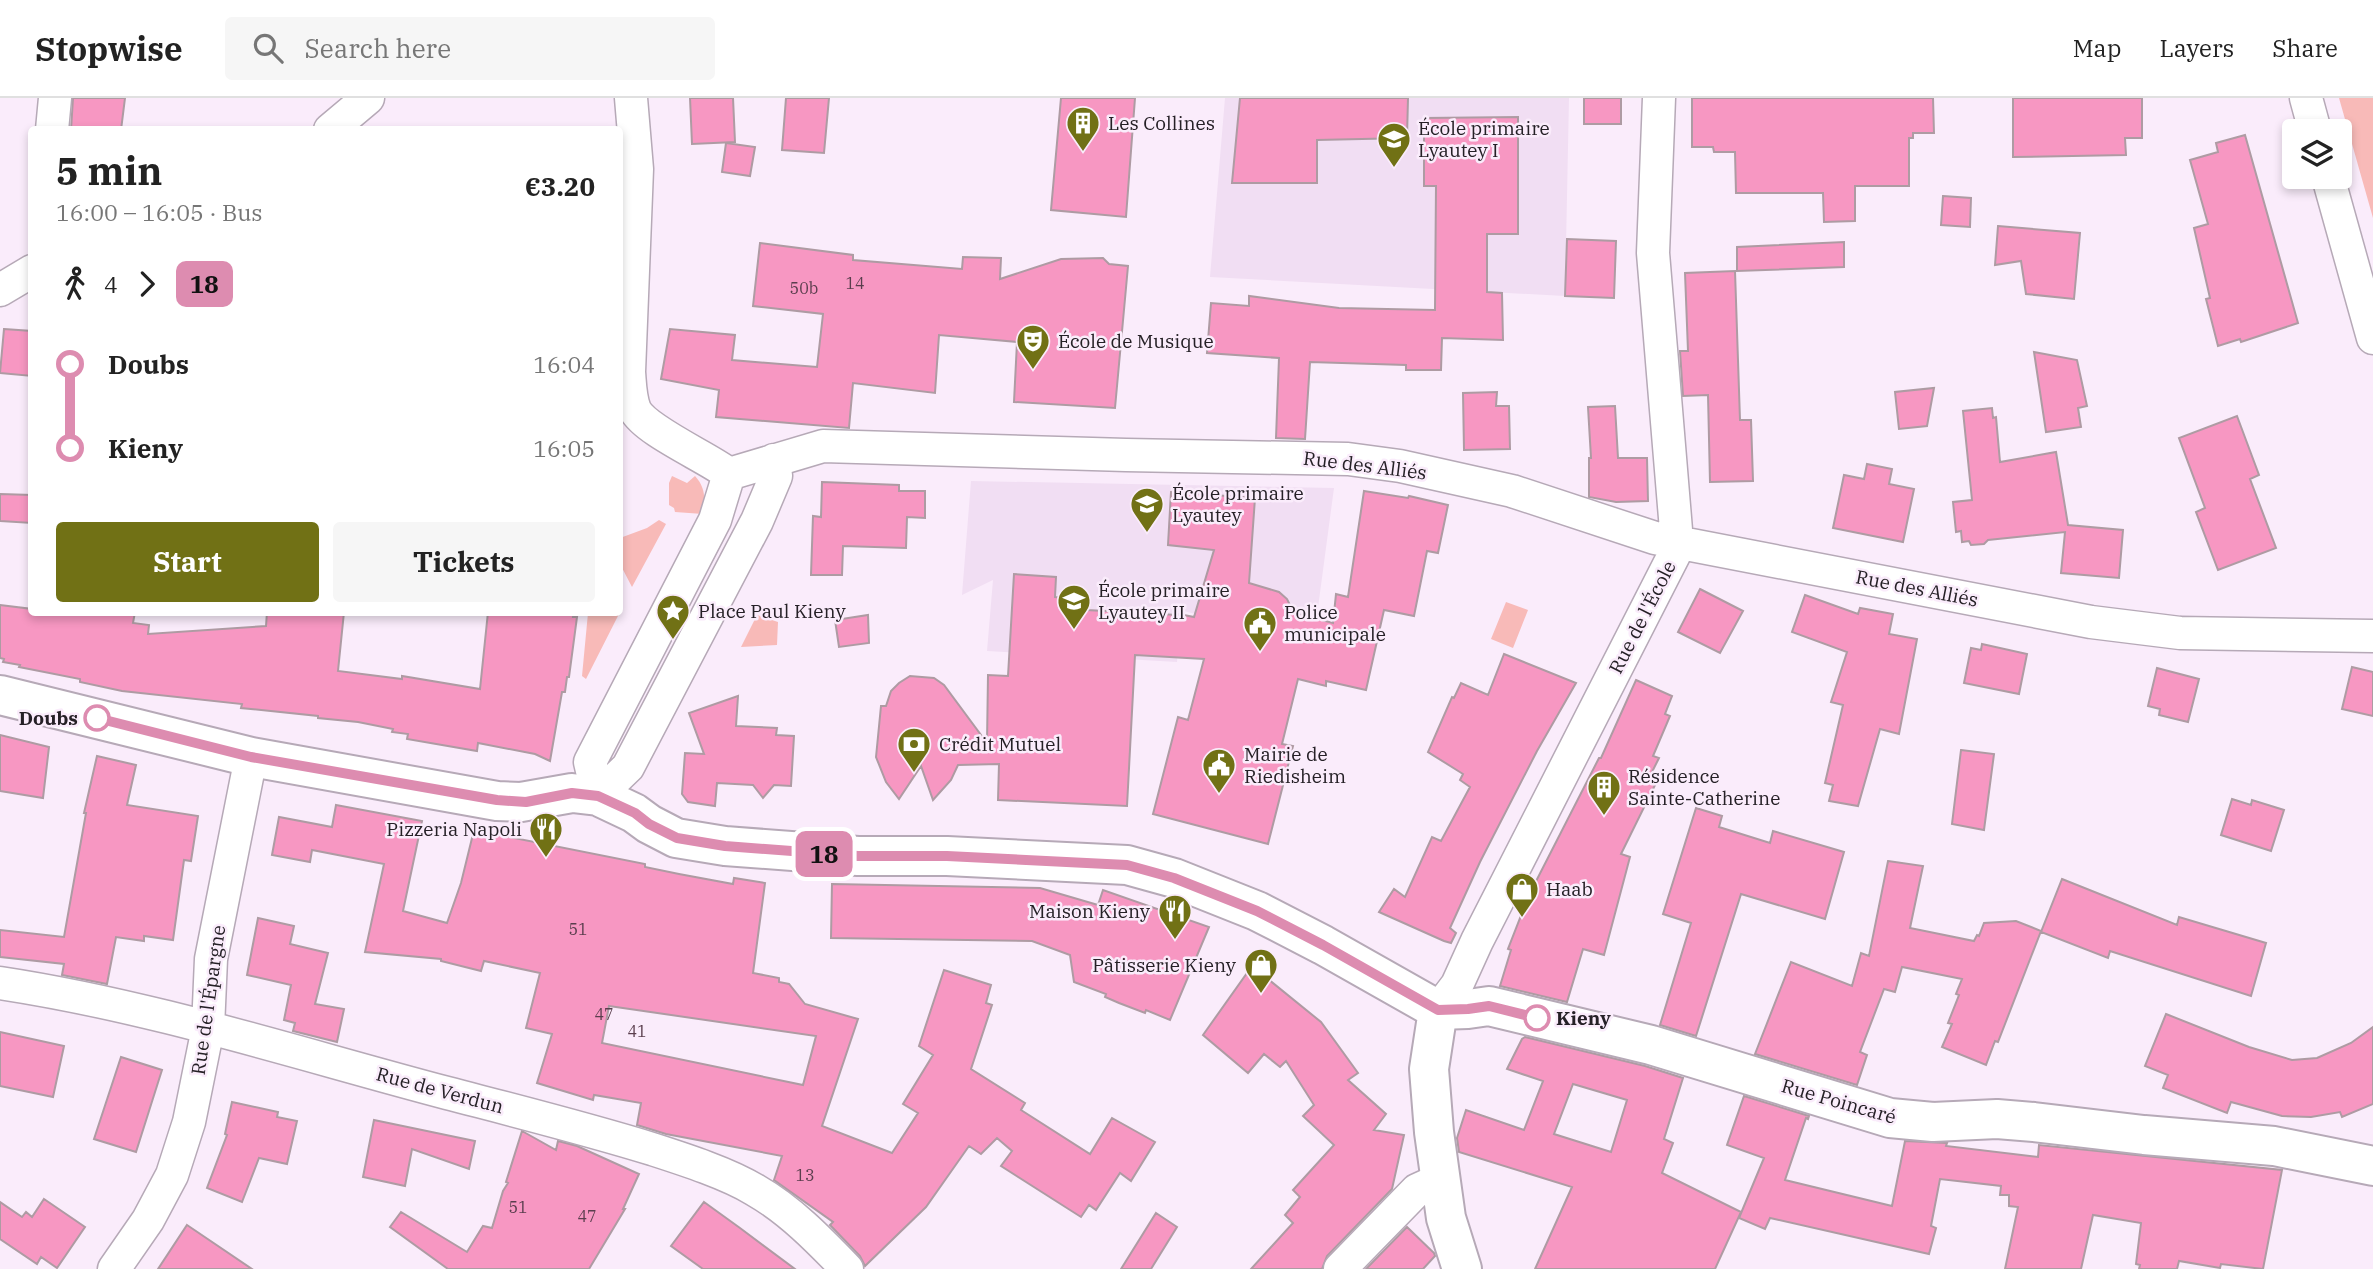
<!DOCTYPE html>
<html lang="en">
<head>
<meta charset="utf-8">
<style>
  :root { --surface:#fff; --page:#f6f6f6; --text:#222; --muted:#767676; --line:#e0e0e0; --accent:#717115 }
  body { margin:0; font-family:"IBM Plex Serif",serif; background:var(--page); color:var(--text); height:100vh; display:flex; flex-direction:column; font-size:26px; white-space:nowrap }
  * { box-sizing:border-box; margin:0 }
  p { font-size:23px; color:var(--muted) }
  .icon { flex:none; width:38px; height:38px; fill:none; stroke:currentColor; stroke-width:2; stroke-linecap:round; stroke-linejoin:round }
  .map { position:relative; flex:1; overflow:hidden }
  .details { position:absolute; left:28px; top:28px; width:595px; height:490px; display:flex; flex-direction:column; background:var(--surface); border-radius:7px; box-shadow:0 4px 10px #0003 }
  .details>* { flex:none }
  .badge { padding:0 14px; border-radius:10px; font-size:24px; line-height:46px }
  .fabs { position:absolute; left:2282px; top:21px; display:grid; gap:14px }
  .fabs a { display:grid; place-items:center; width:70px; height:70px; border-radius:7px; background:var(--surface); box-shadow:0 4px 10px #0003; font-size:35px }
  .map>.badge { position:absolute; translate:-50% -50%; box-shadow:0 0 0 4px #fff }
  .legs { display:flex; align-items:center; gap:10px; height:77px; padding:0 28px; font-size:23px }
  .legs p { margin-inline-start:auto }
  .headline { display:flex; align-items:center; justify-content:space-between; height:119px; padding:0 28px }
  h1 { font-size:38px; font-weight:700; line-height:52px }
  .primary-button { display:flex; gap:14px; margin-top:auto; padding:14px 28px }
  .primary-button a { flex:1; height:80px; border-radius:7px; background:var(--accent); color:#fff; font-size:28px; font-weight:700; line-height:80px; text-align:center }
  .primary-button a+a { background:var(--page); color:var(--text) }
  ul { padding:0 28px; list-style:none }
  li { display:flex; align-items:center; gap:24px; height:84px; font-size:26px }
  li i { display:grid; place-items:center; width:10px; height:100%; margin:0 9px; background:currentColor }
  li i::after { content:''; width:18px; height:18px; margin:-9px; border:5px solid; border-radius:50%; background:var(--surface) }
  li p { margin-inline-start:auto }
  li:first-child i { background:linear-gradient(#0000 50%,currentColor 0) }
  li:last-child i { background:linear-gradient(currentColor 50%,#0000 0) }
  header { display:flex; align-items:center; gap:42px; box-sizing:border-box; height:98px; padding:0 35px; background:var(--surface); border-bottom:2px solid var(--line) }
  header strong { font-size:33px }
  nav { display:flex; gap:38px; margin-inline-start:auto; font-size:24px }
  .search { width:490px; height:63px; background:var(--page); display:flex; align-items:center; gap:18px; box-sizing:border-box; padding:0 24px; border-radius:7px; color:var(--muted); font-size:26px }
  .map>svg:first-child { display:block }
  .built { fill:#f1def3 }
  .green { fill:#f8bab8 }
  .building { fill:#f797c2; stroke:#ae9ba3; stroke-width:2; fill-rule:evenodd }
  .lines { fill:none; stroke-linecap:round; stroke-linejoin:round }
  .street-casing { stroke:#b6a9b7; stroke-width:35 }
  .secondary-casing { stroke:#b6a9b7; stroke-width:42 }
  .street { stroke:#fff; stroke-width:32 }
  .secondary { stroke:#fff; stroke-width:38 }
  .line-1-casing { stroke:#fff; stroke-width:16 }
  .line-1 { stroke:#dd8cb0; stroke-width:10 }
  .stop-1-dot { fill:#fff; stroke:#dd8cb0; stroke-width:3.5 }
  .labels { text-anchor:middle; stroke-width:5; stroke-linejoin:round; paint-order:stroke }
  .number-label { font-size:16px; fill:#5a3e4d }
  .poi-label { font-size:19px; fill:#252026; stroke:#faecfb; text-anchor:start }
  .street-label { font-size:19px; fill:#252026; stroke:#faecfb }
  .stop-label { font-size:19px; font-weight:bold; fill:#252026; stroke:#faecfb; text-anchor:end }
</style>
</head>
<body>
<header>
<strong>Stopwise</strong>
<div class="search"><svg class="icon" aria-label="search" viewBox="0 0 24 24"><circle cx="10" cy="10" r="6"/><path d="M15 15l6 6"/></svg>Search here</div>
<nav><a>Map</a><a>Layers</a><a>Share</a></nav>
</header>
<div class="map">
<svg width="2373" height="1171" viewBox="0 0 2373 1171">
  <rect width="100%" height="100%" fill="#faecfb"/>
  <!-- built -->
  <path class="built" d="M1225 0H1569L1565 198 1210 179Z
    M971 383 1334 390 1313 547 1180 512 1177 564 987 553 993 482 962 497Z"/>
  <!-- green -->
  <path class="green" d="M2339 0H2373V120Z
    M672 378 687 385 695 378C706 390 705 401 703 416L675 414 674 410 669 407V385Z
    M659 422 666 426 632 489 620 466V440L647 430Z
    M1506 504 1528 512 1513 550 1491 541Z
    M620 512H621L586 581 582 578 588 515 620 514Z
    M757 517 778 524 777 547 741 549Z"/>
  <!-- building -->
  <path class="building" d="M73 0H125L121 32H71Z
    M690 0H733L735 44 692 46Z
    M786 0H829L824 55 782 52Z
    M1061 0H1135L1126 119 1051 112Z
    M1240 0H1408L1407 40 1317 42V85H1232Z
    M1584 0H1621V26H1584Z
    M1692 0H1933L1934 35H1913V40H1909V88H1855V123L1824 124 1823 95H1736L1735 54H1714L1713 49H1692Z
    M2013 0H2142V40H2125L2126 57 2013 59Z
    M1518 19V136H1487V194L1502 195 1503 242 1442 240 1441 272H1406V267L1310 264 1305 341 1276 340 1279 260 1207 255 1211 205 1249 208V198L1339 210 1435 212 1436 88H1424V20Z
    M2245 37 2298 225 2241 244 2240 241 2218 248 2206 201 2210 200 2194 130 2208 126 2190 62 2218 54 2216 45Z
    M726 45 755 49 750 78 722 74Z
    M1943 98 1971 100 1970 129 1941 127Z
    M1998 128 2080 135 2074 201 2026 196 2021 163 1995 167Z
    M1567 141 1616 143 1614 200 1565 198Z
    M1844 144V169L1737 173V149Z
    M760 145 853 157V162L962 171 963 159 1001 160 1000 181 1061 161 1103 160 1109 166 1128 168 1115 310 1014 304 1017 244 939 237 935 295 853 285 849 330 716 319 719 292 661 281 670 231 735 237 732 262 817 269 823 216 753 208Z
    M1735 173 1740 322H1751L1753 383 1710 384 1708 297 1683 298 1680 253H1688L1685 175Z
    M4 231 32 233V278L0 275Z
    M2034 254 2077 262 2087 308 2078 310 2081 329 2046 334Z
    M1934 290 1927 328 1899 331 1895 294Z
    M1497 294 1496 308H1509L1510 351 1464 352 1463 295Z
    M1615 308 1618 360H1647L1648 403 1616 404 1589 399V360H1591L1588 309Z
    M1992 310 1993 320 1996 319 2000 364 2056 354 2068 427 2123 432 2119 480 2061 475 2065 434 1988 442 1984 446 1971 447 1969 443 1962 444 1961 433 1956 434 1953 404 1972 402 1963 313Z
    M2237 318 2259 377 2250 381 2276 450 2218 472 2196 414 2205 410 2179 340Z
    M1867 366 1892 371 1889 386 1914 391 1903 444 1833 430 1844 377 1864 381Z
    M822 384 899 387V393H925V420L907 419 906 450 843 448 842 477H811L813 418 821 419Z
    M1364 393 1408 400 1409 398 1448 407 1438 455 1427 453 1414 518 1384 512 1366 592 1326 583V588L1298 581 1282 646 1293 648 1268 746 1153 716 1178 619 1188 622 1204 561 1135 557 1127 708 998 702 999 666 958 667 951 682 933 702 921 668 899 701 886 684 876 659 881 608H886L891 593 899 585 910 578 934 580 944 587 987 645 988 577 1008 578 1014 476 1056 479 1055 499 1088 501 1087 512 1177 517 1179 516 1194 519 1214 452 1168 447 1171 394 1255 400 1249 485 1279 494 1287 501 1294 515 1333 525 1336 496 1348 499Z
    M0 396 32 397V425L0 423Z
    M1700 491 1743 513 1720 555 1678 534Z
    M1805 497 1858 516 1860 510 1893 516 1889 536 1917 541 1899 636 1880 631 1858 708 1829 703 1833 687 1825 685 1843 607 1831 604 1847 554 1792 534Z
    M0 507 32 511V514H135L133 525 149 527 148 536 266 528 267 514H344L338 573 402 581V578L480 591 488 514H574L573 519H577L569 579H567L565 594H562L550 663 535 656 478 645 477 653 407 641 408 636 392 634 393 631 358 624 318 620V618L241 610 242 606 122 593 80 584V581L19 569 20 567 3 564 4 561 0 560Z
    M868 517 869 545 839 549 835 522Z
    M1982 546 2027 556 2019 596 1964 585 1971 550 1981 552Z
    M1504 556 1576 585 1537 653 1480 764 1450 830 1456 835 1451 845 1444 843 1379 814 1394 791 1405 799 1432 739 1441 743 1470 689 1460 682 1463 676 1428 654 1452 599 1454 600 1461 585 1488 597Z
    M2352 569 2373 574V618L2342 611Z
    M2157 570 2199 581 2188 624 2159 617 2160 611 2148 608Z
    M1636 582 1672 598 1665 616 1670 618 1653 658 1659 660 1648 682 1656 685 1621 756 1630 759 1604 857 1583 851 1567 904 1500 888 1511 852 1508 851 1529 797 1599 660H1601Z
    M738 598 736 628 777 630 776 637 794 638 791 688 774 687 763 700 753 687 717 685 715 708 688 704 682 696 685 655 704 656 689 615Z
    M0 637 49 649 43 700 0 693Z
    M1961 652 1994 656 1984 732 1952 726Z
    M97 658 136 667 127 707 198 718 191 763 184 762 173 842 144 838V843L116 839 107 886 62 877 64 866 0 859V832L64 839 86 715H84Z
    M2232 701 2251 707 2252 702 2284 712 2271 753 2221 737Z
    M336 707 422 723 403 813 447 825 461 785 474 732 645 766V769L679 776 733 786 734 780 765 785 753 875 779 880V884L789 886 805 906 858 921 822 1028 892 1055 918 1015 903 1006 933 957 919 948 944 872 991 887 986 905 992 907 971 971 1025 1005 1021 1012 1090 1056 1112 1020 1155 1044 1131 1083 1120 1075 1096 1112 1089 1107 1081 1119 1001 1068 1012 1053 997 1040 981 1056 969 1048 926 1109 865 1168 860 1158 830 1127 833 1124 774 1082 782 1058 666 1036 637 1027 641 1005 594 997 593 1002 537 985 552 936 526 930 540 875 484 863 481 873 441 863V861L365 854 384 766 312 752 310 764 272 757 279 719 332 729ZM609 908 816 938 803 987 602 945Z
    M1696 710 1722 718 1719 729 1770 745 1773 733 1844 754 1825 821 1741 796 1696 938 1660 927 1691 825 1663 816Z
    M1888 763 1923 768 1910 830 1974 843 1977 837 1979 838 1984 825 2016 823 2041 833 1998 944 1995 943 1986 967 1942 949 1952 926 1948 925 1959 897 1956 896 1962 881 1902 869 1895 894 1884 891 1860 954 1867 957 1857 987 1755 956 1791 864 1852 888 1861 855 1869 858Z
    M2062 781 2177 827 2179 819 2266 845 2251 898 2110 853 2108 860 2041 834Z
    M832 786 1040 790 1098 807 1103 792 1209 829 1170 922 1146 912 1145 915 1119 905 1105 899 1106 896 1074 884 1070 857 1032 843 831 840Z
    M258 820 294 828 290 846 328 855 315 906 344 911 337 944 293 933 295 925 284 922 291 887 247 877Z
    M1252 868 1321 924 1358 975 1348 982 1386 1016 1374 1032 1404 1037 1392 1091 1327 1158 1322 1171H1251L1293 1125 1285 1117 1300 1099 1293 1092 1334 1047 1303 1018 1314 1007 1286 963 1280 969 1264 956 1248 975 1203 937Z
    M2166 916 2249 949 2292 962 2317 960 2351 945 2373 929V1006L2342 1019 2340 1014 2311 1019 2282 1018 2231 1004 2227 1015 2163 990 2168 977 2145 968Z
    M0 934 64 948 53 999 0 988Z
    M1525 939 1645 968 1683 980 1664 1041 1673 1045 1662 1075 1741 1114 1715 1171H1535L1572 1089 1459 1054 1457 1040 1466 1012 1524 1032 1543 983 1507 971 1522 941ZM1573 986 1627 1002 1611 1054 1554 1036Z
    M121 959 162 972 136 1054 94 1041Z
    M1744 998 1809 1018 1808 1021 1806 1020 1785 1082 1892 1108 1905 1043 1947 1045 1946 1048 2038 1059 2039 1047 2282 1072 2263 1171 2221 1166 2220 1170 2179 1163 2177 1171H2139L2140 1167 2136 1166 2141 1125 2093 1117 2081 1171H2005L2018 1109 2009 1108V1097H2000L2001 1088 1940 1081 1931 1128 1936 1130 1929 1156 1770 1120 1765 1131 1739 1120 1764 1060 1727 1047Z
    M232 1004 278 1014 277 1019 297 1023 287 1066 259 1060 242 1104 207 1090 227 1037 225 1036Z
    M374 1022 475 1043 469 1071 412 1051 405 1088 363 1079Z
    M522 1033 556 1052 558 1043 577 1048 639 1076 623 1111H625L589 1171H448L390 1129 401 1114 467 1154 483 1128 492 1130 503 1093 508 1085 506 1084Z
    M44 1101 85 1129 57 1170 41 1159 37 1166 0 1141V1104L22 1119 26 1114 32 1119Z
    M704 1104 740 1130 795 1171H703L671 1148Z
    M1156 1115 1177 1129 1151 1171H1121Z
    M187 1127 252 1171H158Z
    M1407 1129 1434 1155 1435 1158 1423 1171H1366Z"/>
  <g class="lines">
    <defs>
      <path id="street" d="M631 0 637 71 629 274C630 286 630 300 635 312 646 333 707 359 729 376
        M2306 0 2315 33
        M52 32 55 0
        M330 32 368 0
        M2328 79 2373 240
        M0 192 32 173
        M729 376 823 348 1126 357 1348 361 1400 368 1512 393 1655 440 2091 524 2180 535 2373 538
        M729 376 715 422 590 664 598 698 628 669 757 423 776 378 774 362
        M0 885C152 908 299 956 447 995 516 1013 584 1030 652 1051 683 1061 727 1075 755 1092 790 1112 819 1142 847 1171
        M1438 912 1457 887 1477 843 1675 455 1677 444 1653 155 1659 0
        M114 1171 148 1122 172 1077 189 1024 208 930 211 861 251 659
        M1340 1171 1417 1092 1439 1082"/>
      <path id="secondary" d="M0 597 251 659 497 703 521 704 572 695 598 698 634 715 649 726 676 740 725 748 858 758H947L1127 767 1174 780 1257 813 1323 847 1438 912
        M1438 912 1468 911 1489 908 1651 947 1890 1020 1933 1024 1997 1021 2034 1024 2144 1037 2274 1048 2373 1068
        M1438 912 1429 971 1434 1034 1446 1120 1462 1171"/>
    </defs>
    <!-- street casing -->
    <use href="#street" class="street-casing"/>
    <!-- secondary casing -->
    <use href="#secondary" class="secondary-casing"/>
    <!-- street -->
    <use href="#street" class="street"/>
    <!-- secondary -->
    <use href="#secondary" class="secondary"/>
  </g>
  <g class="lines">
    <defs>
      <path id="line-1" d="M97 620 251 659 497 702 526 704 572 695 598 698 635 715 649 726 677 740 725 748 858 758H947L1127 767 1174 780 1257 813 1323 847 1438 912 1468 911 1489 908 1537 920"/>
    </defs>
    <!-- line-1 casing -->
    <use href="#line-1" class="line-1-casing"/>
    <!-- line-1 -->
    <use href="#line-1" class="line-1"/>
  </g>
  <!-- icons -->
  <defs>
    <symbol id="building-pin" viewBox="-11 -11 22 30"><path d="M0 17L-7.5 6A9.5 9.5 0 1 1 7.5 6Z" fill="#717115" stroke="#faecfb"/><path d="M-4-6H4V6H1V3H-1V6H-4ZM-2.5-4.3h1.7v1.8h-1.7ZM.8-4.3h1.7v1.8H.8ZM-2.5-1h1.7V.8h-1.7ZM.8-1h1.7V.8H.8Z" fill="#fff"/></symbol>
    <symbol id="school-pin" viewBox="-11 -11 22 30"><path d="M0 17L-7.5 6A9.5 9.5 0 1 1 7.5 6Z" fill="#717115" stroke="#faecfb"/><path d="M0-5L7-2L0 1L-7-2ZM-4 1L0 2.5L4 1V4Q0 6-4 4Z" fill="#fff"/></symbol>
    <symbol id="theatre-pin" viewBox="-11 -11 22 30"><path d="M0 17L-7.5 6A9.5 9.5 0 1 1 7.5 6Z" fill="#717115" stroke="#faecfb"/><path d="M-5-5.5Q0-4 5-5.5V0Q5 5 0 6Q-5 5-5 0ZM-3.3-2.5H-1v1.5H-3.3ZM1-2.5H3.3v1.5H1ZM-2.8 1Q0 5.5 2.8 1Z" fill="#fff"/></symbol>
    <symbol id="sight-pin" viewBox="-11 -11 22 30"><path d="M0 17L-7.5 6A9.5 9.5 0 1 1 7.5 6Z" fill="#717115" stroke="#faecfb"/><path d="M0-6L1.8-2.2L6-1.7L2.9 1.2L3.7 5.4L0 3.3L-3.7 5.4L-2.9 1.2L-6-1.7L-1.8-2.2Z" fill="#fff"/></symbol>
    <symbol id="civic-pin" viewBox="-11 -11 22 30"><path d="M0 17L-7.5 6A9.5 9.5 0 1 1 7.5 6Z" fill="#717115" stroke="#faecfb"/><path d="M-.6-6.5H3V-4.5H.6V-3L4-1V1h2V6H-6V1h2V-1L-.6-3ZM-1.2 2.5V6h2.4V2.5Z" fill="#fff"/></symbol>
    <symbol id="bank-pin" viewBox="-11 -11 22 30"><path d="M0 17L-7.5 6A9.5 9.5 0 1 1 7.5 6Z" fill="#717115" stroke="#faecfb"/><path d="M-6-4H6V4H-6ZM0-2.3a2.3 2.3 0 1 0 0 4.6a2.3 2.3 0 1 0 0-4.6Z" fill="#fff"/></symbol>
    <symbol id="restaurant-pin" viewBox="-11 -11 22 30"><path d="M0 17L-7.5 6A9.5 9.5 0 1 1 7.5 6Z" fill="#717115" stroke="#faecfb"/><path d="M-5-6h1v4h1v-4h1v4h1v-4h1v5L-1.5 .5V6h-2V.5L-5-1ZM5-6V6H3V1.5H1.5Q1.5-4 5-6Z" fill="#fff"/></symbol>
    <symbol id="shop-pin" viewBox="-11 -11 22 30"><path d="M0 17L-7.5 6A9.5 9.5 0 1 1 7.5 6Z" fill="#717115" stroke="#faecfb"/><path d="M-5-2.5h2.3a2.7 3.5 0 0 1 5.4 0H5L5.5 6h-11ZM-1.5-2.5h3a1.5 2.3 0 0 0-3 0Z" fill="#fff"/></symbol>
  </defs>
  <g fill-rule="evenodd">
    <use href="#building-pin" x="1064" y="6" width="38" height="52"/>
    <use href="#school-pin" x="1375" y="22" width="38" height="52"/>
    <use href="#theatre-pin" x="1014" y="224" width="38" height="52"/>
    <use href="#school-pin" x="1128" y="387" width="38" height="52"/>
    <use href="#school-pin" x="1055" y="484" width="38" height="52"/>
    <use href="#sight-pin" x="654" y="494" width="38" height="52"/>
    <use href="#civic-pin" x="1241" y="506" width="38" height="52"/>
    <use href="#bank-pin" x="895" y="627" width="38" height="52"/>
    <use href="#civic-pin" x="1200" y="648" width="38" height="52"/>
    <use href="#building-pin" x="1585" y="670" width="38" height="52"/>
    <use href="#restaurant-pin" x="527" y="712" width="38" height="52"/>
    <use href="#shop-pin" x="1503" y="772" width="38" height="52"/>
    <use href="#restaurant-pin" x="1156" y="794" width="38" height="52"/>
    <use href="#shop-pin" x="1242" y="848" width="38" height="52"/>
  </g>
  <!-- markers -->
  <g class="stop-1-dot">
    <circle cx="97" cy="620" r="12"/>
    <circle cx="1537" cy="920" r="12"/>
  </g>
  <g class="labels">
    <!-- number labels -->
    <g class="number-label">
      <text x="855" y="191">14</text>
      <text x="804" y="196">50b</text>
      <text x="578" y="837">51</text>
      <text x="604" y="922">47</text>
      <text x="637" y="939">41</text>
      <text x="805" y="1083">13</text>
      <text x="518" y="1115">51</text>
      <text x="587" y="1124">47</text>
    </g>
    <!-- poi labels -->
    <g class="poi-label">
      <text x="1108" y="32">Les Collines</text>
      <text x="1418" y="37">École primaire<tspan x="1418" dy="22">Lyautey I</tspan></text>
      <text x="1058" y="250">École de Musique</text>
      <text x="1172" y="402">École primaire<tspan x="1172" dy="22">Lyautey</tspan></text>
      <text x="1098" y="499">École primaire<tspan x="1098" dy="22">Lyautey II</tspan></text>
      <text x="698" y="520">Place Paul Kieny</text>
      <text x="1284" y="521">Police<tspan x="1284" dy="22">municipale</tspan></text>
      <text x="939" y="653">Crédit Mutuel</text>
      <text x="1244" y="663">Mairie de<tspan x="1244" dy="22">Riedisheim</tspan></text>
      <text x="1628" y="685">Résidence<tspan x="1628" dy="22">Sainte-Catherine</tspan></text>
      <text x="522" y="738" text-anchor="end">Pizzeria Napoli</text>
      <text x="1546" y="798">Haab</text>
      <text x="1150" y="820" text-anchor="end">Maison Kieny</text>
      <text x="1236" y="874" text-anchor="end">Pâtisserie Kieny</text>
    </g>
    <!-- street labels -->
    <g class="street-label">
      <text transform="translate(1365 367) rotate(7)" y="7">Rue des Alliés</text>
      <text transform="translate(1917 490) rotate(11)" y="7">Rue des Alliés</text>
      <text transform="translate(1642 519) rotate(-63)" y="7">Rue de l'École</text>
      <text transform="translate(208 902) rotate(-82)" y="7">Rue de l'Épargne</text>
      <text transform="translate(440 992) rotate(15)" y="7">Rue de Verdun</text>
      <text transform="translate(1839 1003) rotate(16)" y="7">Rue Poincaré</text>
    </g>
    <!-- stop labels -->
    <g class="stop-label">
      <text x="78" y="627">Doubs</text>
      <text x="1556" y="927" text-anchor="start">Kieny</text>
    </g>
  </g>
</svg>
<div class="fabs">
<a><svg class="icon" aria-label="layers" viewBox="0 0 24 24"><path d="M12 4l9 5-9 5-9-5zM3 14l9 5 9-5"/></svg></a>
</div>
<b class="badge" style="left:824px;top:756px;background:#dd8cb0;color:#111">18</b>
<section class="details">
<div class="headline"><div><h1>5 min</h1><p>16:00 – 16:05 · Bus</p></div><b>€3.20</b></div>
<div class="legs"><svg class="icon" aria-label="walk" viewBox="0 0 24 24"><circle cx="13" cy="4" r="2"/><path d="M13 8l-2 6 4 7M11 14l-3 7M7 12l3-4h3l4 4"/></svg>4<svg class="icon" aria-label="forward" viewBox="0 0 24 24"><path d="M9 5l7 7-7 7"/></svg><b class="badge" style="background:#dd8cb0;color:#111">18</b></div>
<ul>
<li><i style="color:#dd8cb0"></i><b>Doubs</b><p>16:04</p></li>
<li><i style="color:#dd8cb0"></i><b>Kieny</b><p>16:05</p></li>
</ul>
<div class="primary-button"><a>Start</a><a>Tickets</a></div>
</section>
</div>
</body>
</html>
